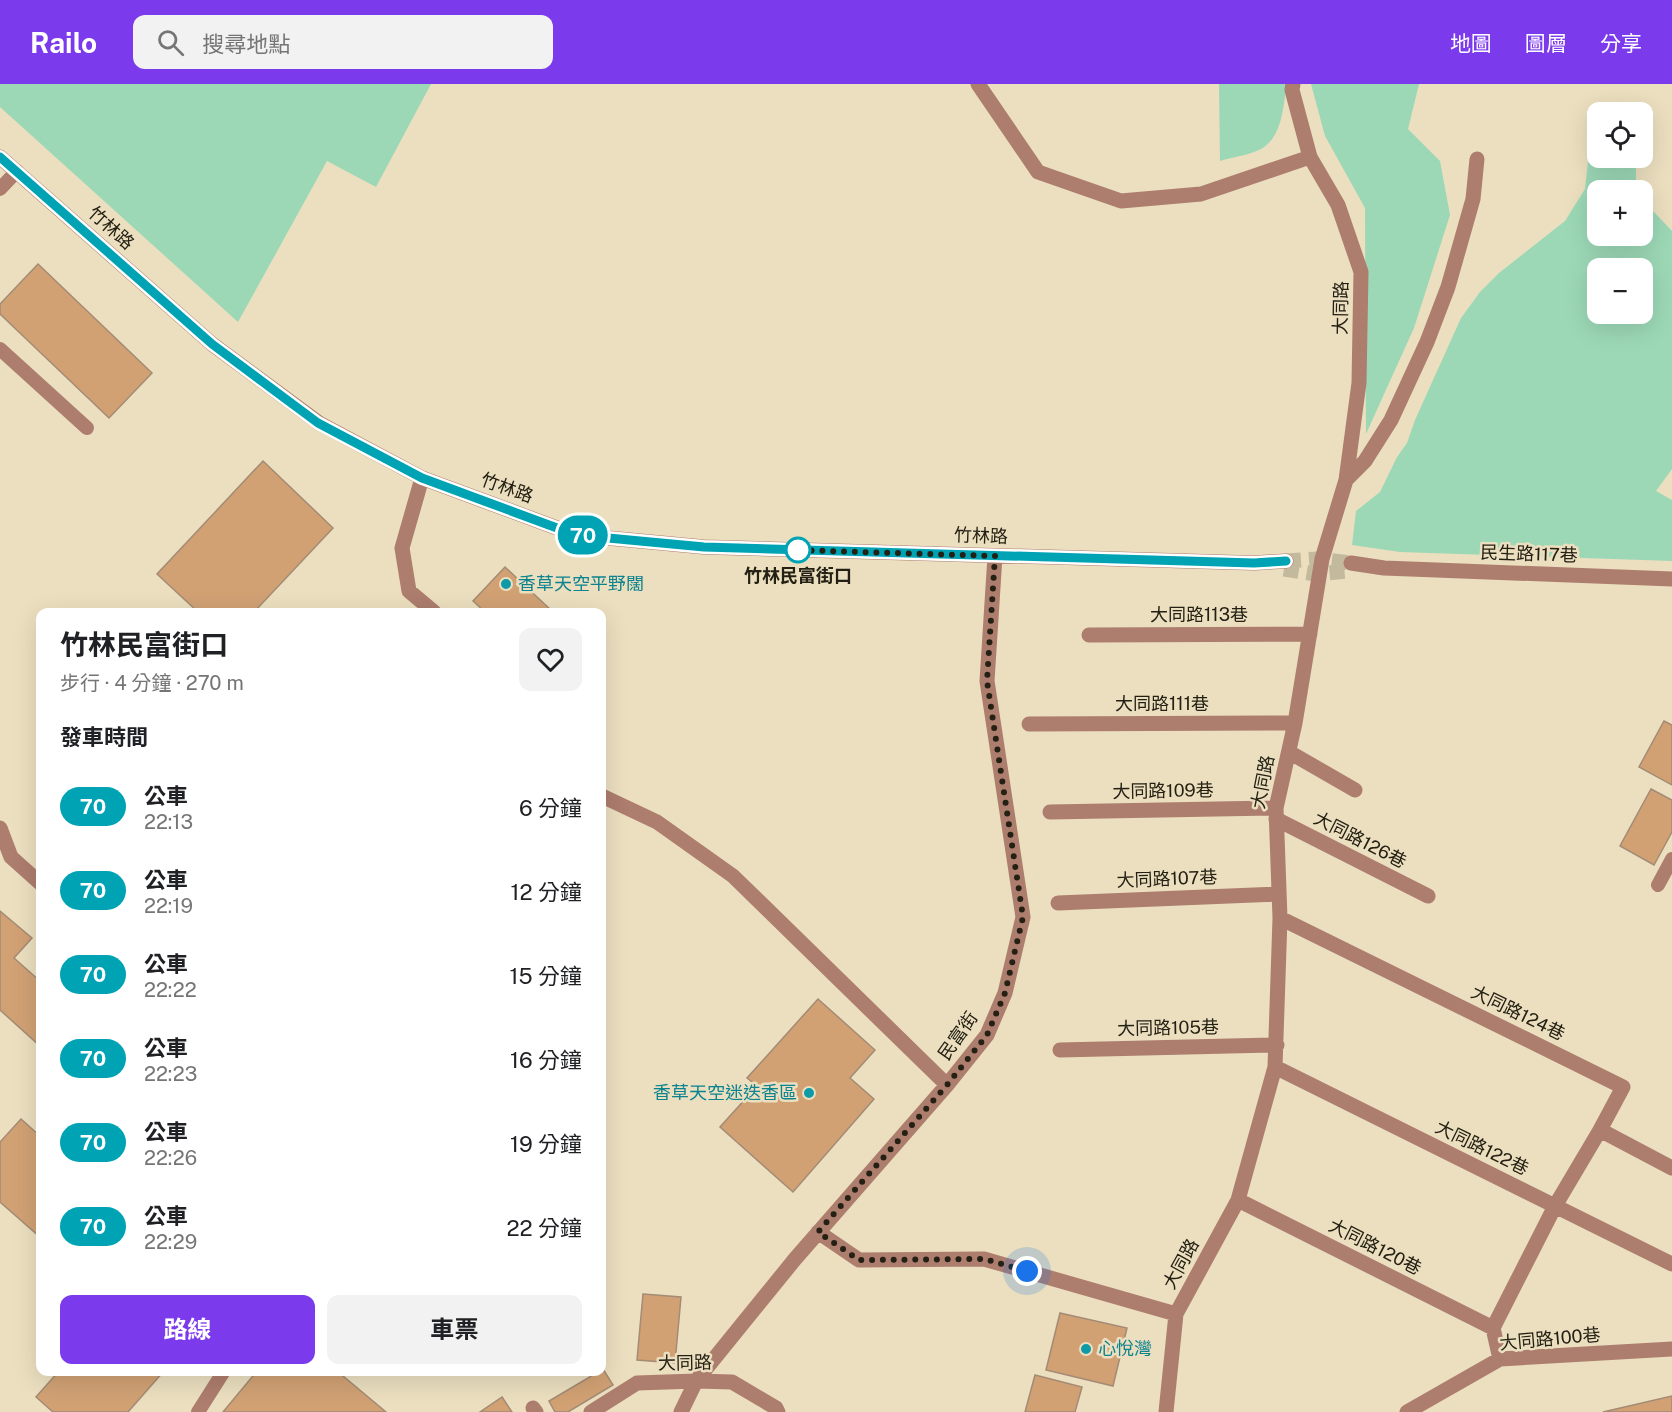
<!DOCTYPE html>
<html lang="zh-TW">
<head>
<meta charset="utf-8">
<style>
  :root { --surface:#fff; --page:#f2f2f2; --text:#202124; --muted:#757577; --accent:#7c3aed }
  body { margin:0; font-family:"Public Sans","Noto Sans TC",sans-serif; background:var(--page); color:var(--text); height:100vh; display:flex; flex-direction:column; font-size:22px; white-space:nowrap }
  * { box-sizing:border-box; margin:0 }
  p { font-size:20px; color:var(--muted) }
  .icon { flex:none; width:33px; height:33px; fill:none; stroke:currentColor; stroke-width:2; stroke-linecap:round; stroke-linejoin:round }
  .map { position:relative; flex:1; overflow:hidden }
  .side { position:absolute; left:36px; top:524px; width:570px; height:768px; display:flex; flex-direction:column; background:var(--surface); border-radius:12px; box-shadow:0 6px 24px #0002 }
  .side>* { flex:none }
  .badge { padding:0 12px; border-radius:20px; font-size:21px; line-height:39px }
  .buttons { position:absolute; left:1587px; top:18px; display:grid; gap:12px }
  .buttons a { display:grid; place-items:center; width:66px; height:66px; border-radius:12px; background:var(--surface); box-shadow:0 6px 24px #0002; font-size:30px }
  .you { position:absolute; width:30px; height:30px; margin:-15px; border:4px solid #fff; border-radius:50%; background:#1a73e8; box-shadow:0 0 0 9px #1a73e833 }
  .map>.badge { position:absolute; translate:-50% -50%; box-shadow:0 0 0 3px #fff }
  h2 { padding:0 24px; font-size:22px; line-height:54px }
  .round { display:grid; place-items:center; flex:none; width:63px; height:63px; border-radius:12px; background:var(--page) }
  .summary { display:flex; align-items:center; justify-content:space-between; height:102px; padding:0 24px }
  h1 { font-size:28px; font-weight:700; line-height:45px }
  .primary-button { display:flex; gap:12px; margin-top:auto; padding:12px 24px }
  .primary-button a { flex:1; height:69px; border-radius:12px; background:var(--accent); color:#fff; font-size:24px; font-weight:700; line-height:69px; text-align:center }
  .primary-button a+a { background:var(--page); color:var(--text) }
  ul { padding:0; list-style:none }
  li { display:flex; align-items:center; gap:18px; height:84px; padding:0 24px }
  li div { flex:1 }
  li b { display:block; font-size:22px }
  li em { font-style:normal }
  li .badge { min-width:66px; font-weight:700; text-align:center }
  header { display:flex; align-items:center; gap:36px; box-sizing:border-box; height:84px; padding:0 30px; background:var(--accent); color:#fff }
  header strong { font-size:28px }
  nav { display:flex; gap:33px; margin-inline-start:auto; font-size:21px }
  .search { width:420px; height:54px; background:var(--page); display:flex; align-items:center; gap:15px; box-sizing:border-box; padding:0 21px; border-radius:12px; color:var(--muted); font-size:22px }
  .map>svg:first-child { display:block }
  .green { fill:#9cd8b6; fill-rule:evenodd }
  .building { fill:#d1a174; stroke:#a38b75; stroke-width:1.5 }
  .lines { fill:none; stroke-linecap:round; stroke-linejoin:round }
  .street-tunnel { stroke:#c3b99d; stroke-width:15; stroke-dasharray:15 8; stroke-linecap:butt }
  .lane { stroke:#ad7d6e; stroke-width:14 }
  .street { stroke:#ad7d6e; stroke-width:15 }
  .line-casing { stroke:#fff; stroke-width:14 }
  .line { stroke:#00a3b4; stroke-width:9 }
  .walk { stroke:#242014; stroke-width:6; stroke-dasharray:0 10.8 }
  .stop-dot { fill:#fff; stroke:#00a3b4; stroke-width:3 }
  .culture-dot { fill:#0f9aa8; stroke:#ebdfbf; stroke-width:2 }
  .labels { text-anchor:middle; stroke-width:5; stroke-linejoin:round; paint-order:stroke }
  .street-label { font-size:18px; fill:#242014; stroke:#ebdfbf }
  .stop-label { font-size:18px; font-weight:bold; fill:#242014; stroke:#ebdfbf }
  .culture-label { font-size:18px; fill:#0d838f; stroke:#ebdfbf; text-anchor:start }
</style>
</head>
<body>
<header>
<strong>Railo</strong>
<div class="search"><svg class="icon" aria-label="search" viewBox="0 0 24 24"><circle cx="10" cy="10" r="6"/><path d="M15 15l6 6"/></svg>搜尋地點</div>
<nav><a>地圖</a><a>圖層</a><a>分享</a></nav>
</header>
<div class="map">
<svg width="1672" height="1328" viewBox="0 0 1672 1328">
  <rect width="100%" height="100%" fill="#ebdfbf"/>
  <!-- green -->
  <path class="green" d="M0 0H431L376 103 327 77 238 238 0 23Z
    M1219 0H1287C1283 21 1283 53 1261 65 1250 71 1233 73 1220 77Z
    M1311 0H1419L1408 45 1440 77 1450 131 1414 244 1366 350 1365 124 1325 52Z
    M1594 23 1611 25 1614 28H1598V74H1636V106H1598V152H1642L1643 135 1653 127 1672 147V385L1656 407 1672 416V477L1400 468 1352 461 1356 427 1380 408 1397 373 1407 359 1415 336 1461 234 1480 208 1499 189 1565 137 1585 105ZM1598 184H1642V230H1598Z"/>
  <!-- building -->
  <path class="building" d="M38 180 152 289 109 334 0 230V220Z
    M263 377 333 444 254 528H198L157 490Z
    M505 483 553 528H485L473 517Z
    M1664 637 1672 641V701L1639 683Z
    M1651 705 1672 716V748L1654 781 1620 762Z
    M0 827 32 854 14 874 40 897V962L0 926Z
    M818 915 875 966 850 994 874 1015 793 1108 720 1043 757 1002 747 994Z
    M21 1035 40 1052V1153L0 1118V1058Z
    M643 1210 681 1213 675 1279 637 1276Z
    M1060 1229 1127 1244 1113 1302 1046 1286Z
    M603 1285 613 1301 568 1328H555L549 1317Z
    M59 1287H164L128 1328H53L36 1313Z
    M257 1287H337L386 1328H223Z
    M1035 1291 1082 1303 1075 1328H1025Z
    M1672 1312V1328H1603Z
    M502 1313 512 1328H480Z"/>
  <g class="lines">
    <!-- street-tunnel -->
    <path class="street-tunnel" d="M1286 477 1318 475 1351 479
      M1284 485 1315 490 1349 487"/>
    <!-- lane -->
    <path class="lane" d="M0 105 17 87
      M0 265 87 344
      M1658 801 1672 775
      M198 1328 224 1287"/>
    <!-- street -->
    <path class="street" d="M978 0 1038 88 1121 117 1201 110 1310 73
      M0 73 212 260 319 339 422 394 576 451 704 463 1254 479 1286 477
      M422 394 402 464 409 507 434 528
      M1346 396 1365 377 1391 336 1427 258 1448 203 1473 115 1477 75
      M1351 479 1384 484 1672 495
      M1089 551 1310 550
      M1029 640 1295 639
      M1289 668 1355 706
      M602 712 657 738 733 792 947 1001
      M1050 728 1276 724
      M1276 735 1428 812
      M0 744 11 773 40 799
      M1058 819 1278 810
      M1280 834 1623 1003 1600 1046 1672 1084
      M1060 966 1277 961
      M1275 983 1672 1180
      M1238 1116 1493 1244
      M818 1148 859 1176 984 1175 1176 1230
      M1500 1275 1493 1244 1555 1122 1600 1046
      M533 1324 536 1328
      M591 1328 637 1299 696 1297 732 1298 776 1324 778 1328
      M681 1328 696 1297 795 1175 947 1001 987 951 1005 909 1023 833 987 597 995 472
      M1166 1328 1176 1230 1238 1116 1275 983 1280 834 1276 724 1295 639 1322 475 1346 396 1359 299 1361 188 1338 121 1310 73 1292 6 1293 0
      M1407 1328 1500 1275 1672 1265"/>
  </g>
  <g class="lines">
    <defs>
      <path id="line" d="M0 73 212 260 318 339 422 394 576 451 704 463 1254 479 1286 477"/>
    </defs>
    <!-- line casing -->
    <use href="#line" class="line-casing"/>
    <!-- line -->
    <use href="#line" class="line"/>
    <!-- walk -->
    <path class="walk" d="M798 466H794L995 472 987 597 1023 833 1005 909 987 951 947 1001 818 1148 859 1176 984 1175 1027 1187"/>
  </g>
  <!-- markers -->
  <circle class="stop-dot" cx="798" cy="466" r="12"/>
  <g class="culture-dot">
    <circle cx="506" cy="500" r="6"/>
    <circle cx="809" cy="1009" r="6"/>
    <circle cx="1086" cy="1265" r="6"/>
  </g>
  <g class="labels">
    <!-- street labels -->
    <g class="street-label">
      <text transform="translate(111 144) rotate(42)" y="6">竹林路</text>
      <text transform="translate(1341 224) rotate(-89)" y="6">大同路</text>
      <text transform="translate(507 404) rotate(20)" y="6">竹林路</text>
      <text transform="translate(981 452) rotate(2)" y="6">竹林路</text>
      <text transform="translate(1529 470) rotate(2)" y="6">民生路117巷</text>
      <text x="1199" y="537">大同路113巷</text>
      <text x="1162" y="626">大同路111巷</text>
      <text transform="translate(1263 698) rotate(-79)" y="6">大同路</text>
      <text transform="translate(1163 707) rotate(-1)" y="6">大同路109巷</text>
      <text transform="translate(1360 756) rotate(27)" y="6">大同路126巷</text>
      <text transform="translate(1167 795) rotate(-2)" y="6">大同路107巷</text>
      <text transform="translate(1518 929) rotate(26)" y="6">大同路124巷</text>
      <text transform="translate(1168 944) rotate(-1)" y="6">大同路105巷</text>
      <text transform="translate(958 952) rotate(-55)" y="6">民富街</text>
      <text transform="translate(1482 1064) rotate(26)" y="6">大同路122巷</text>
      <text transform="translate(1375 1163) rotate(27)" y="6">大同路120巷</text>
      <text transform="translate(1181 1180) rotate(-61)" y="6">大同路</text>
      <text transform="translate(1550 1255) rotate(-5)" y="6">大同路100巷</text>
      <text transform="translate(685 1279) rotate(-1)" y="6">大同路</text>
    </g>
    <!-- stop labels -->
    <g class="stop-label">
      <text x="798" y="498">竹林民富街口</text>
    </g>
    <!-- culture labels -->
    <g class="culture-label">
      <text x="518" y="506">香草天空平野闊</text>
      <text x="797" y="1015" text-anchor="end">香草天空迷迭香區</text>
      <text x="1098" y="1271">心悅灣</text>
    </g>
  </g>
</svg>
<div class="buttons">
<a><svg class="icon" aria-label="locate" viewBox="0 0 24 24"><circle cx="12" cy="12" r="6"/><path d="M12 2v4M12 18v4M2 12h4M18 12h4"/></svg></a>
<a>+</a>
<a>−</a>
</div>
<div class="you" style="left:1027px;top:1187px"></div>
<b class="badge" style="left:583px;top:451px;background:#00a3b4;color:#fff">70</b>
<section class="side">
<div class="summary"><div><h1>竹林民富街口</h1><p>步行 · 4 分鐘 · 270 m</p></div><a class="round"><svg class="icon" aria-label="heart" viewBox="0 0 24 24"><path d="M12 20l-8-8c-3-5 5-10 8-4 3-6 11-1 8 4z"/></svg></a></div>
<h2>發車時間</h2>
<ul>
<li><span class="badge" style="background:#00a3b4;color:#fff">70</span><div><b>公車</b><p>22:13</p></div><em>6 分鐘</em></li>
<li><span class="badge" style="background:#00a3b4;color:#fff">70</span><div><b>公車</b><p>22:19</p></div><em>12 分鐘</em></li>
<li><span class="badge" style="background:#00a3b4;color:#fff">70</span><div><b>公車</b><p>22:22</p></div><em>15 分鐘</em></li>
<li><span class="badge" style="background:#00a3b4;color:#fff">70</span><div><b>公車</b><p>22:23</p></div><em>16 分鐘</em></li>
<li><span class="badge" style="background:#00a3b4;color:#fff">70</span><div><b>公車</b><p>22:26</p></div><em>19 分鐘</em></li>
<li><span class="badge" style="background:#00a3b4;color:#fff">70</span><div><b>公車</b><p>22:29</p></div><em>22 分鐘</em></li>
</ul>
<div class="primary-button"><a>路線</a><a>車票</a></div>
</section>
</div>
</body>
</html>
